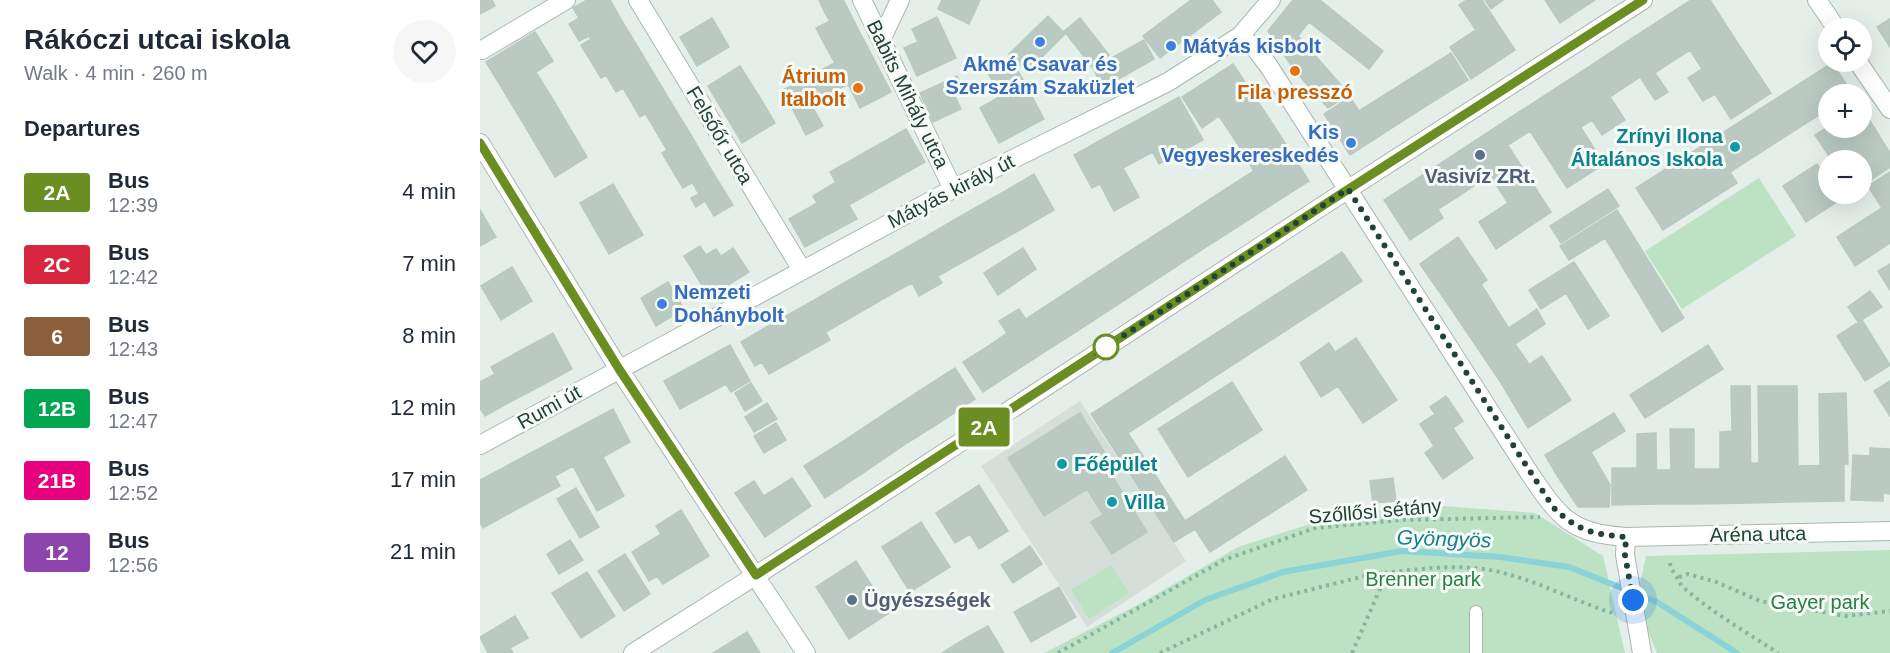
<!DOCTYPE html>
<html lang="en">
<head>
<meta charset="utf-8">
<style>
  :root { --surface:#fff; --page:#f6f6f7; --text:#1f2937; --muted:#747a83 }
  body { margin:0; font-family:Arial,sans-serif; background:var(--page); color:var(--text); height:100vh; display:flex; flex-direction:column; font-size:22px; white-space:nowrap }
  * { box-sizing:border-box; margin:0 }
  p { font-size:20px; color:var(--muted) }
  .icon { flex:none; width:33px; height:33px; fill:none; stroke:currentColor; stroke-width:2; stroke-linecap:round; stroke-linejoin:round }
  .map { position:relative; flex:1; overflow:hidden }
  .details { display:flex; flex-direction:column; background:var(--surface); width:480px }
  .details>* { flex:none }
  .badge { padding:0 12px; border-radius:4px; font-size:21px; line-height:39px }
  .controls { position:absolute; left:1338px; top:18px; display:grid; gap:12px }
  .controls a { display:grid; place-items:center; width:54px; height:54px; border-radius:50%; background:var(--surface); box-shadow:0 6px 24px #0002; font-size:30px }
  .you { position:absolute; width:30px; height:30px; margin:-15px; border:4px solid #fff; border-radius:50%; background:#1a73e8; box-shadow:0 0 0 9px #1a73e833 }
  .map>.badge { position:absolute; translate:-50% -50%; box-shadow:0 0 0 3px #fff }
  h2 { padding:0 24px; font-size:22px; line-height:54px }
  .round { display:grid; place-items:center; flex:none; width:63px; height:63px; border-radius:32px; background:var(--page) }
  .overview { display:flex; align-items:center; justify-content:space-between; height:102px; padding:0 24px }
  h1 { font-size:28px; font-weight:600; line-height:45px }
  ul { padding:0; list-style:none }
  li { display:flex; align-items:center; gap:18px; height:72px; padding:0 24px }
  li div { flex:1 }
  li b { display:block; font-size:22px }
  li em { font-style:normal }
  li .badge { min-width:66px; font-weight:700; text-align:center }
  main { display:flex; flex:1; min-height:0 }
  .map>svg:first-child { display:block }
  .built { fill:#d3dfd8 }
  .green { fill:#bde2c3 }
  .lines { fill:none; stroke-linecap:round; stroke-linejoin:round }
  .stream { stroke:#8ad4d7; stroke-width:6 }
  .building { fill:#bacac2; stroke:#b7cac0; stroke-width:1.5 }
  .service-casing { stroke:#a7b8b1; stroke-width:14 }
  .minor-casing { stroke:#a7b8b1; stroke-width:20 }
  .tertiary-casing { stroke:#a7b8b1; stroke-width:20 }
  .path { stroke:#83b5a0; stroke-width:4; stroke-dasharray:3 4.5; stroke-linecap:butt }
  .service { stroke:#fff; stroke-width:12 }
  .minor { stroke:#fff; stroke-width:18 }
  .tertiary { stroke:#fff; stroke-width:18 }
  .line-casing { stroke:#fff; stroke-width:14 }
  .line { stroke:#6b8e23; stroke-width:9 }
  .walk { stroke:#224337; stroke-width:6; stroke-dasharray:0 10.8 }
  .shop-dot { fill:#3f7fe0; stroke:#f6fbf8; stroke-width:2 }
  .food-dot { fill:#e8710a; stroke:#f6fbf8; stroke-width:2 }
  .culture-dot { fill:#0f9aa8; stroke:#f6fbf8; stroke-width:2 }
  .service-dot { fill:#5c6f8a; stroke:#f6fbf8; stroke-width:2 }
  .stop-dot { fill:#fff; stroke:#6b8e23; stroke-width:3 }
  .labels { text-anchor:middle; stroke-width:6; stroke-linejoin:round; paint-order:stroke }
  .shop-label { font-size:20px; font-weight:bold; fill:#366cbe; stroke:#f6fbf8; text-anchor:start }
  .food-label { font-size:20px; font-weight:bold; fill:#c56008; stroke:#f6fbf8; text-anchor:end }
  .street-label { font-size:20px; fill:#224337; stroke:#f6fbf8 }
  .culture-label { font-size:20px; font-weight:bold; fill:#0d838f; stroke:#f6fbf8; text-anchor:start }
  .service-label { font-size:20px; font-weight:bold; fill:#4e5e75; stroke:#f6fbf8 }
  .park-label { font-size:20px; fill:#297e41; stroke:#f6fbf8 }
  .water-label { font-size:21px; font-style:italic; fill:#177e85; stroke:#f6fbf8 }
</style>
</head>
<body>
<main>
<section class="details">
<div class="overview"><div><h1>Rákóczi utcai iskola</h1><p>Walk · 4 min · 260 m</p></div><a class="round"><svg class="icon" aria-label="heart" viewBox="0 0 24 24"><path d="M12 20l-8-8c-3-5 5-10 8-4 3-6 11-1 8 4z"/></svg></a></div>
<h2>Departures</h2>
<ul>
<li><span class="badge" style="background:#6b8e23;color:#fff">2A</span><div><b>Bus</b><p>12:39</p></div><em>4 min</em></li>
<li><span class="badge" style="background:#d7263d;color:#fff">2C</span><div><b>Bus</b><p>12:42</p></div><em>7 min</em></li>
<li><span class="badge" style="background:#8b5e3c;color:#fff">6</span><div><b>Bus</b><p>12:43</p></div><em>8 min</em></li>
<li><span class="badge" style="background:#00a651;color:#fff">12B</span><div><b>Bus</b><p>12:47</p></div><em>12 min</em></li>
<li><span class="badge" style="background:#e6007e;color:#fff">21B</span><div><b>Bus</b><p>12:52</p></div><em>17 min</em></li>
<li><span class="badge" style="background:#8e44ad;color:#fff">12</span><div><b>Bus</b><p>12:56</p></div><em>21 min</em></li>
</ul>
</section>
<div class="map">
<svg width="1410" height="653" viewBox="0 0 1410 653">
  <rect width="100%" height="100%" fill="#e5efea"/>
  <!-- built -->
  <path class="built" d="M600 401 706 561 607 627 501 466Z"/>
  <!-- green -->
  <path class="green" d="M1279 178 1316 236 1202 309 1165 251Z
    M950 505 1055 513 1123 556 1145 653H564L661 603 758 547 861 514Z
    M1410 550V653H1177L1156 602 1166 556Z
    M631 565 649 593 609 619 591 590Z"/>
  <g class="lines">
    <!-- stream -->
    <path class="stream" d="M632 653 725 600 803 572 922 551 1020 557 1089 567 1177 602 1257 653"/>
  </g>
  <!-- building -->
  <path class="building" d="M0 0H12L15 6 0 14Z
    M107 0H130L142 21 111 40 109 36 99 41 89 24 99 18 93 8Z
    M339 0H363L365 3 345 13Z
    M462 0H500L489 24 458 9Z
    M711 0H732L741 12 680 58 663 36Z
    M813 0H840L903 51 889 69 829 22 818 36 869 94 848 108 815 71 788 31Z
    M987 0H1002L1035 50 991 79 970 47 996 30 979 5Z
    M1005 0H1023L1011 9Z
    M1065 0H1115L1080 23Z
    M1211 0H1230L1259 45 1222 69 1210 50 1196 59 1174 24Z
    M365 3 378 29 346 47 336 28 350 21 345 13Z
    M568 16 585 34 547 72 529 54Z
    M457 17 476 58 437 76 424 48 438 42 432 29Z
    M232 18 249 47 217 66 200 37Z
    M600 18 629 55 613 68 584 31Z
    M1410 19V47L1397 27Z
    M142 21 162 54 121 78 101 45Z
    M1174 24 1196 59 1175 73 1188 92 1175 100 1140 46Z
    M378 29 387 46 355 63 346 47Z
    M55 32 73 61 56 72 72 98 40 118 6 62Z
    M664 40 674 59 623 88 613 68Z
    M1259 45 1291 93 1251 119 1235 94 1223 101 1208 78Z
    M387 46 411 92 380 108 368 84 331 104 343 126 326 135 303 90Z
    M1140 46 1160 77 1130 97 1110 66Z
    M971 53 988 80 946 106 928 80Z
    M162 54 189 99 160 117 143 88 136 92 126 75Z
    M532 60 564 119 519 143 500 108 521 96 508 73Z
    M1352 63 1373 94H1348V122L1342 113 1250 172 1257 183 1183 230 1156 188Z
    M753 64 796 129 762 151 739 116 722 128 702 97Z
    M260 66 279 96 246 116 228 86Z
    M1110 66 1145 120 1122 135 1112 120 1101 127 1076 88Z
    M477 76 483 89 474 94 481 109 453 122 440 93Z
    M928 80 946 106 870 155 844 114 870 97 879 111Z
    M1076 88 1124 164 1087 188 1050 131 1028 145 1016 127Z
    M279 96 295 123 262 143 246 116Z
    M699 97 723 140 679 164 656 121Z
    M72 98 107 157 75 177 40 118Z
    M189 99 211 135 187 150 165 113Z
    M1382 108 1410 153V167L1382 186V160H1368L1373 157 1367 149 1351 159 1335 135 1348 127 1382 128Z
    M656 121 673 152 643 168 626 137Z
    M1016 127 1071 212 1016 249 999 222 1028 203 1010 175 979 196 958 165Z
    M426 129 445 162 369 205 350 172Z
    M796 129 829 181 779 213 758 181 774 171 762 151Z
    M211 135 232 171 203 188 182 153Z
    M626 137 659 197 634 211 620 184 612 188 594 155Z
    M1337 164 1345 175 1348 173V194H1369L1326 222 1303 186Z
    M958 165 979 196 958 209 963 218 930 240 904 200Z
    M232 171 253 205 234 216 225 201 216 207 211 198 219 194 212 182Z
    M1410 172V243L1375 266 1357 237 1402 208 1388 186Z
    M554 174 574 210 545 227 525 191Z
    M758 181 779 213 748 233 727 201Z
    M356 182 377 219 325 247 309 219 337 203 333 196Z
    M133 184 163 235 129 254 100 203Z
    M1128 189 1139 206 1081 243 1070 226Z
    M525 191 545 227 499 253 479 217Z
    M727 201 748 233 723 249 703 217Z
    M0 210 16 237 0 246Z
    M1137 210 1204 318 1182 332 1125 238 1089 260 1080 246Z
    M479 217 499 253 458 276 438 241Z
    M703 217 723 249 691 270 670 238Z
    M978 237 1007 280 969 306 940 264Z
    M670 238 691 270 651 296 630 264Z
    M438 241 462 283 439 296 432 283 417 291 401 262Z
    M220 246 226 255 236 249 241 256 253 248 269 272 229 297 204 256Z
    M543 248 556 269 518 295 504 273Z
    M862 252 882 281 648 433 705 521 805 456 827 490 730 552 715 529 694 542 611 414Z
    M401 262 417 291 384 310 367 281Z
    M1094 262 1129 316 1108 329 1086 293 1061 309 1049 290Z
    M630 264 651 296 605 326 584 294Z
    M1410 264V290L1398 271Z
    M32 267 52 301 21 320 1 286Z
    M367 281 384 310 346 332 329 303Z
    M188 282 204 309 176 326 161 298Z
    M1001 284 1028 327 998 349 969 306Z
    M1390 291 1402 307 1378 322 1368 307Z
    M584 294 605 326 566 351 546 319Z
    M329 303 350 340 316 359 295 322Z
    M539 309 566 351 529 375 510 345 527 333 519 321Z
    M1057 309 1065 324 1035 344 1049 364 1021 383 998 349Z
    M1382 320 1410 365 1385 381 1357 336Z
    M295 322 316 359 289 374 282 362 275 366 261 342Z
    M73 333 92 369 55 389 36 353Z
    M876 338 917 400 883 423 858 386 841 397 820 363 849 343 855 352Z
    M250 345 270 381 251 392 246 384 200 409 184 381Z
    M510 345 529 375 503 392 483 362Z
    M1228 345 1243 369 1165 418 1150 395Z
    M36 353 55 389 30 402 11 367Z
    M1062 356 1091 400 1048 428 1021 383Z
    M475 368 495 399 459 423 439 391Z
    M15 374 30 402 5 416 0 408V382Z
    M1410 381V416L1394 391Z
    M752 382 782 430 708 477 678 429Z
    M271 383 282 401 265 411 255 393Z
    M1251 386H1270L1271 503 1214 504V469H1240V432L1252 431Z
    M1278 386H1303L1305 502 1271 503V463H1279Z
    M1303 386H1317L1318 466 1364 465V501L1305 502Z
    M439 391 459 423 424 445 404 414Z
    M1366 393 1368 464H1340L1339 394Z
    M966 396 983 421 973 428 993 458 963 479 945 453 954 446 940 424 955 414 950 407Z
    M287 403 297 419 274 432 265 417Z
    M133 409 150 442 123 457 144 496 117 511 93 466 75 476 60 448Z
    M600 413 636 471 564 516 528 458Z
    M1134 413 1145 431 1076 474 1065 455Z
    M404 414 424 445 386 471 365 440Z
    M296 423 306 440 284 453 274 436Z
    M1190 429H1214V504H1177V470H1191Z
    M1176 433 1177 504 1132 505V468H1157V434Z
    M365 440 386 471 345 498 324 466Z
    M60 448 80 486 39 508 19 470Z
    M1390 448 1410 449V494L1403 493V501L1371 500 1373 455 1390 456Z
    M1111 452 1130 485 1129 507H1098L1076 474Z
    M19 470 39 508 3 528 0 522V480Z
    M631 474 667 532 632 554 611 522 623 515 607 489Z
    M312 478 331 506 285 537 255 493 274 481 284 496Z
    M913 478 916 501 893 503 890 481Z
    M499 485 528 531 499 549 490 534 475 543 456 513Z
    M96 488 119 527 100 538 77 499Z
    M201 510 229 556 183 584 177 576 169 581 152 552 181 534 176 526Z
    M441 522 470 567 430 592 402 547Z
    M90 540 103 560 79 574 67 554Z
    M550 546 562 564 533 583 521 565Z
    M145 554 170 594 144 611 118 571Z
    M376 561 409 613 369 639 336 587Z
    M107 572 135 616 101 638 72 593Z
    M579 587 596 617 574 629 557 599Z
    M557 599 574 629 551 642 534 612Z
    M35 616 48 638 30 648 33 653H8L0 637Z
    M508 626 524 653H495L486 638Z
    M267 632 280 653H233Z
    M486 638 495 653H462Z"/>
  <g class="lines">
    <defs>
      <path id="service" d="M996 612V653"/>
      <path id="minor" d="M158 0 322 270
        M382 0 473 189
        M1337 0 1356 28
        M760 36 774 47 788 65 1050 474C1080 518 1090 533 1146 537L1410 531
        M401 40 420 0
        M2 50 86 0
        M1378 62 1410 109
        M1146 537 1145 555 1162 653
        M153 653 297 562 850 201 1163 0"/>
      <path id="tertiary" d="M0 143 139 369 326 653
        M0 445 473 189 688 82 760 36 791 0"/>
    </defs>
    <!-- service casing -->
    <use href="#service" class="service-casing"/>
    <!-- minor casing -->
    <use href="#minor" class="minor-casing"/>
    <!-- tertiary casing -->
    <use href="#tertiary" class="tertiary-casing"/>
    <!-- path -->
    <path class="path" d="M1190 563 1191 569C1198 576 1198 583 1204 588 1233 613 1266 632 1298 653
      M1199 577 1208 574 1236 582 1280 601 1366 616 1410 611
      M578 653 744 560 835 528 920 520 1060 517
      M680 653 793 599 893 574C937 570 984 561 1027 574 1064 584 1099 603 1136 614
      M872 653 907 573"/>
    <!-- service -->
    <use href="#service" class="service"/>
    <!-- minor -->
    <use href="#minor" class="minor"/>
    <!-- tertiary -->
    <use href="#tertiary" class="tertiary"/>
  </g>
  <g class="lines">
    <defs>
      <path id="line" d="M0 143 139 369 276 575 850 201 1163 0"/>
    </defs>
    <!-- line casing -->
    <use href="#line" class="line-casing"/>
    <!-- line -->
    <use href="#line" class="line"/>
    <!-- walk -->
    <path class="walk" d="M626 347 617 353 868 189 1073 507C1097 531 1113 534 1146 537L1145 555 1153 600"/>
  </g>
  <!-- markers -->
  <g class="shop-dot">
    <circle cx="560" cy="42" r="6"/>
    <circle cx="691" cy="46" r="6"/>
    <circle cx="871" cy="143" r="6"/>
    <circle cx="182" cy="304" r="6"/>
  </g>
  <g class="food-dot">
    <circle cx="815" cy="71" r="6"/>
    <circle cx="378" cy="88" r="6"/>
  </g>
  <g class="culture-dot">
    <circle cx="1255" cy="147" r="6"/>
    <circle cx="582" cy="464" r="6"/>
    <circle cx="632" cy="502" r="6"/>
  </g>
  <g class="service-dot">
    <circle cx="1000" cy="155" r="6"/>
    <circle cx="372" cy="600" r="6"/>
  </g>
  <circle class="stop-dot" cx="626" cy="347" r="12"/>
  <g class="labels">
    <!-- shop labels -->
    <g class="shop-label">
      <text x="703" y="53">Mátyás kisbolt</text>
      <text x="560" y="71" text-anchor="middle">Akmé Csavar és<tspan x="560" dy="23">Szerszám Szaküzlet</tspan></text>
      <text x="859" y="139" text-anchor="end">Kis<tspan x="859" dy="23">Vegyeskereskedés</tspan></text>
      <text x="194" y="299">Nemzeti<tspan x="194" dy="23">Dohánybolt</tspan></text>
    </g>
    <!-- food labels -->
    <g class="food-label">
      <text x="366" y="83">Átrium<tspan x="366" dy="23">Italbolt</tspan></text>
      <text x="815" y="99" text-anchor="middle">Fila presszó</text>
    </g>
    <!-- street labels -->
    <g class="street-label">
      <text transform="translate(428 94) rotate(64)" y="7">Babits Mihály utca</text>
      <text transform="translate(240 135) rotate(59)" y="7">Felsőőr utca</text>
      <text transform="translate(471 191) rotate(-27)" y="7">Mátyás király út</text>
      <text transform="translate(69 407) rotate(-29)" y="7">Rumi út</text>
      <text transform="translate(895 511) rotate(-5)" y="7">Szőllősi sétány</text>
      <text transform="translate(1278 534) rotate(-1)" y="7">Aréna utca</text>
    </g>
    <!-- culture labels -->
    <g class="culture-label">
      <text x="1243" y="143" text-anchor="end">Zrínyi Ilona<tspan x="1243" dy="23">Általános Iskola</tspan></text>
      <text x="594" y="471">Főépület</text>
      <text x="644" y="509">Villa</text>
    </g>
    <!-- service labels -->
    <g class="service-label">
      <text x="1000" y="183">Vasivíz ZRt.</text>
      <text x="384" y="607" text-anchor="start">Ügyészségek</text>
    </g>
    <!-- park labels -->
    <g class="park-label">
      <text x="943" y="586">Brenner park</text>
      <text x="1340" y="609">Gayer park</text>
    </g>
    <!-- water labels -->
    <g class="water-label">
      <text transform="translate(964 539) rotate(2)" y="7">Gyöngyös</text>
    </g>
  </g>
</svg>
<div class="controls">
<a><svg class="icon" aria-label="locate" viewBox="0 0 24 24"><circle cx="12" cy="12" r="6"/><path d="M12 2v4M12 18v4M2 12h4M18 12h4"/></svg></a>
<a>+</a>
<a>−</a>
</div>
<div class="you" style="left:1153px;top:600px"></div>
<b class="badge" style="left:504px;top:427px;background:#6b8e23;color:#fff">2A</b>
</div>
</main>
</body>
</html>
